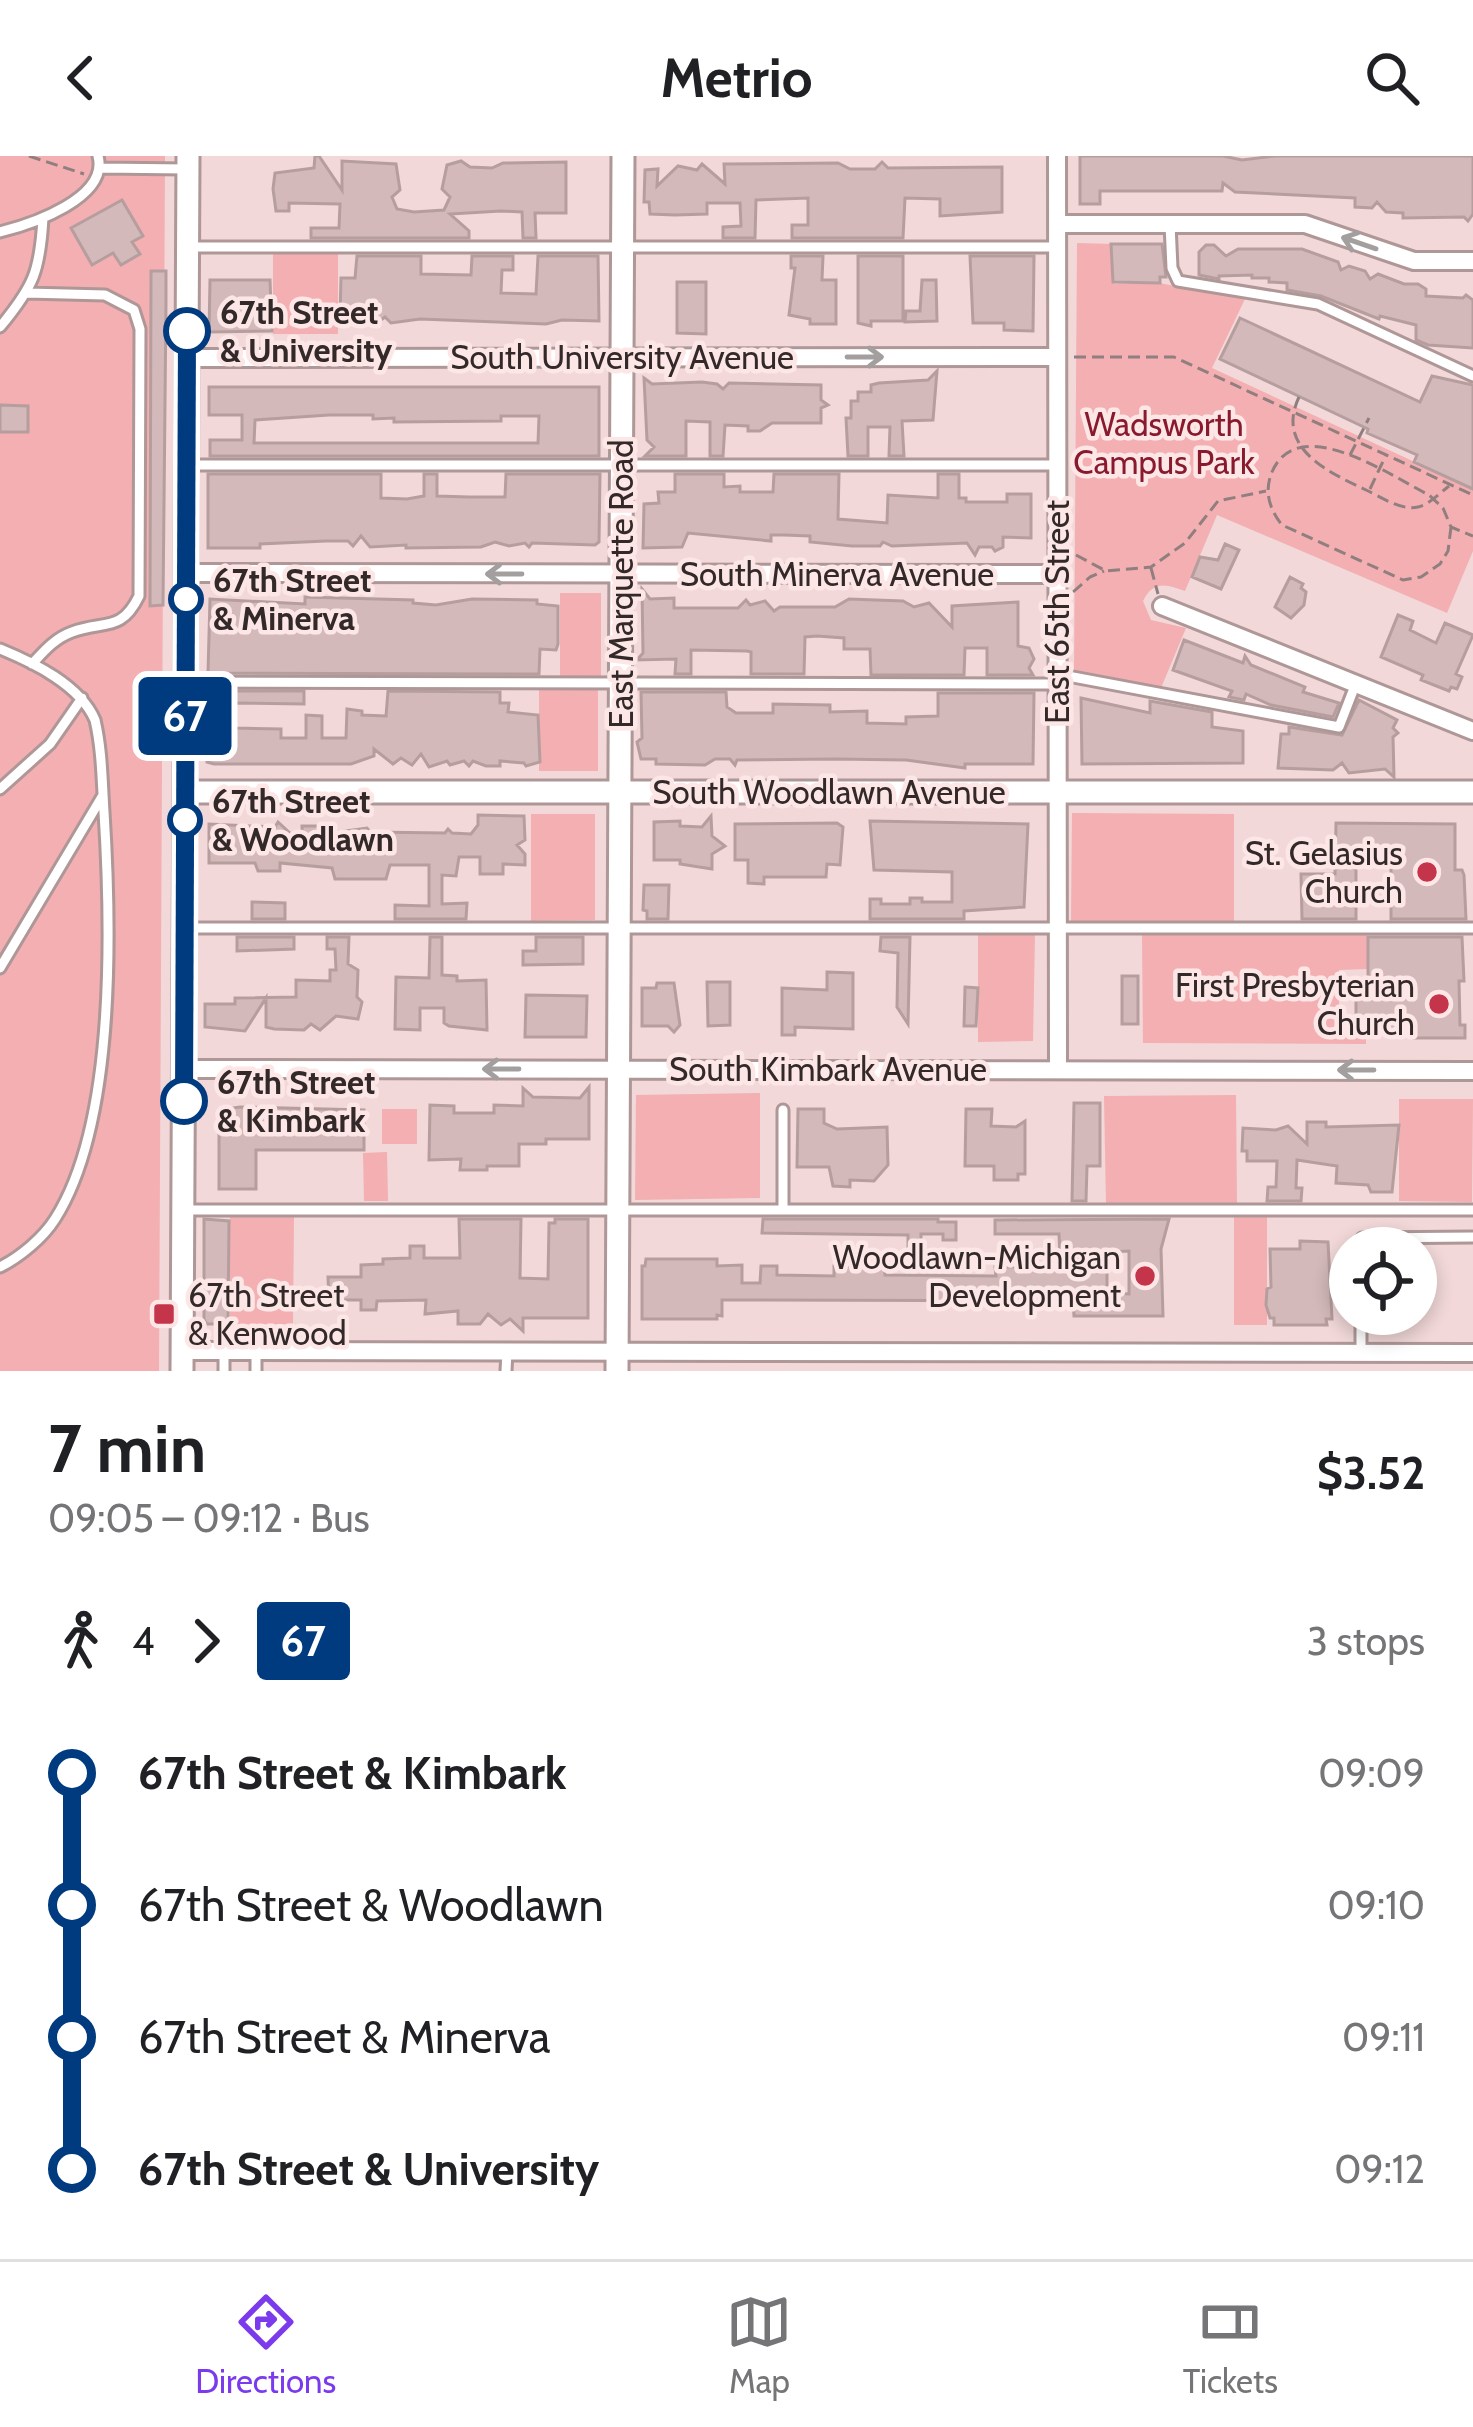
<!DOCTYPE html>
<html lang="en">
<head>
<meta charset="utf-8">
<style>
  :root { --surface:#fff; --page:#f6f6f6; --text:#202124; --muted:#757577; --line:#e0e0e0; --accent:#7c3aed }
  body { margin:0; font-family:Cabin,sans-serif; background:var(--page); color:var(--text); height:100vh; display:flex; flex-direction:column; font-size:45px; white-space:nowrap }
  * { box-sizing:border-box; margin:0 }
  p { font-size:39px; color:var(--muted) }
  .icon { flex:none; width:66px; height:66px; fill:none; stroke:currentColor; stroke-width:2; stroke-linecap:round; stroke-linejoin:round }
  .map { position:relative; height:1215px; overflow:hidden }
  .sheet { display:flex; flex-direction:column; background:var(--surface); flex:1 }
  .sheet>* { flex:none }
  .badge { padding:0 24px; border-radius:9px; font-size:42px; line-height:78px }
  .fabs { position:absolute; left:1329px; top:1071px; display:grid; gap:24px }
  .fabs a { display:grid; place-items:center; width:108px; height:108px; border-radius:50%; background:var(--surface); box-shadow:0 6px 18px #0003; font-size:60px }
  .map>.badge { position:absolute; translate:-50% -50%; box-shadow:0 0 0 6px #fff }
  .legs { display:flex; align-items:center; gap:18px; height:132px; padding:0 48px; font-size:39px }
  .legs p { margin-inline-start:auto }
  .head { display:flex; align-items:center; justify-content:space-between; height:204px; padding:0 48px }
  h1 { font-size:66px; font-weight:700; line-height:90px }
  ul { padding:0 48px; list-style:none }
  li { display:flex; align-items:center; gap:42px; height:132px; font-size:45px }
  li i { display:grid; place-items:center; width:18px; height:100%; margin:0 15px; background:currentColor }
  li i::after { content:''; width:30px; height:30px; margin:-15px; border:9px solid; border-radius:50%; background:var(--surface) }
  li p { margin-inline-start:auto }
  li:first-child i { background:linear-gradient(#0000 50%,currentColor 0) }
  li:last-child i { background:linear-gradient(currentColor 50%,#0000 0) }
  header { display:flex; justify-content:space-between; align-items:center; height:156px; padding:0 48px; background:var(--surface); font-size:54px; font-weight:700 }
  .tabs { display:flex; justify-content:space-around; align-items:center; height:168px; border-top:3px solid var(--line); background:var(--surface); font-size:33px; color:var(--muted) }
  .tabs a { display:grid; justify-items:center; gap:6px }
  .tabs .active { color:var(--accent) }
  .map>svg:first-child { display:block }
  .green { fill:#f3afb1 }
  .building { fill:#d3b9b9; stroke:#b79e9e; stroke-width:3; fill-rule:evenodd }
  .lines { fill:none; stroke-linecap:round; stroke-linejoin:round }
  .service-casing { stroke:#af9797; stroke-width:15 }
  .minor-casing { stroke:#af9797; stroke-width:22 }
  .tertiary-casing { stroke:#af9797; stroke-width:27 }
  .path { stroke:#917f7f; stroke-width:3; stroke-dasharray:12 6; stroke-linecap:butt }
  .service { stroke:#fff; stroke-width:9 }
  .minor { stroke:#fff; stroke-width:16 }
  .tertiary { stroke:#fff; stroke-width:21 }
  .oneway { stroke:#a39f9f }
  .line-1-casing { stroke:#fff; stroke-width:27 }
  .line-1 { stroke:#003b80; stroke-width:18 }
  .stop-1-dot { fill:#fff; stroke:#003b80; stroke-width:6 }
  .poi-dot { fill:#c4344a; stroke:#fce6e6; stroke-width:4.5 }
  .labels { text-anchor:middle; stroke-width:9; stroke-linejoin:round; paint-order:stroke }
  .stop-label { font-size:33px; font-weight:bold; fill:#332929; stroke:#fce6e6; text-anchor:start }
  .street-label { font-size:33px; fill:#332929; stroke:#fce6e6 }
  .park-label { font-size:33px; fill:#891a2e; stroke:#fce6e6 }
  .poi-label { font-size:33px; fill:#332929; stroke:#fce6e6; text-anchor:end }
</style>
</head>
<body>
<header><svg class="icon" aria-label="back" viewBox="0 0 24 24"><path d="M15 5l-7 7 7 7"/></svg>Metrio<svg class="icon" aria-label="search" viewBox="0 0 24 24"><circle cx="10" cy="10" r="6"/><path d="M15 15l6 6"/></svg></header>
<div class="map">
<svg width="1473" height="1215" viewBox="0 0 1473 1215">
  <rect width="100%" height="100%" fill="#f2d8d8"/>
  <!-- green -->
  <path class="green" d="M0 0H165L159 1215H0Z
    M1077 87 1113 88 1114 128 1159 127 1245 143 1212 212 1473 333V395L1447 457 1217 359 1185 435C1167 428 1153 424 1143 445L1151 464 1186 472 1161 532 1074 518Z
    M273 96H338V178H273Z
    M560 437H601V520H560Z
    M539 533H598V615H539Z
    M1072 657 1234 658V767L1071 766Z
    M531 658H595V764L531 765Z
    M978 778H1035L1033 885 978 886Z
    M1142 778 1367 779V813L1339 814V873L1366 874V888L1143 887Z
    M760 937V1042L635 1044 636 939Z
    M1236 939 1237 1047 1106 1049 1104 940Z
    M1399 943H1473L1472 1046 1399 1045Z
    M382 953H417V988H382Z
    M387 996 388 1045H364L363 997Z
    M230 1058 294 1060 293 1169 230 1168Z
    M1234 1061H1267V1169H1234Z"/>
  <!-- building -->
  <path class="building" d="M315 0H319L342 34V5L396 8 400 34 392 41 397 53 414 56 444 54 450 41 442 33 447 9 461 5 470 11 492 12 503 7 566 6V57H535L536 82H523L522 56 501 55 450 58 469 75V82H311V72H339L340 48 289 47V55H276L273 33 275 17 314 12Z
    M1080 0H1223L1242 4 1275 0H1473V58L1468 65 1464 61 1403 62V57L1386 56 1377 46 1372 52 1355 51V42L1235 36 1223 27 1222 35H1100V48H1080Z
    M882 6 888 12 1002 11V56L940 60V43L905 42 903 82H792V69H808V42L756 44 755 82H723V71L741 70 740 47H707V58L675 59 650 58 649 46H644L645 14 658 13 657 30 678 10 697 14 702 8 725 28 724 8 838 7 850 13H875Z
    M122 44 143 80 132 86 140 98 121 109 113 97 92 109 71 72Z
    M1111 88H1162L1166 121H1160V127L1113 126Z
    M1206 89H1214L1226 100 1238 93H1302L1338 106 1341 114 1349 110 1365 115 1370 123 1378 118 1404 128H1418L1426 133V140L1463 142 1466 139 1473 144V192L1428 189 1416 184V169L1380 160 1379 163 1321 140 1287 134V127L1269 126V122H1252V119L1219 120V123L1199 119V96Z
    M357 100H421V118L471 119 472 100H513V114H502L501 137 536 138 538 100H598L599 165 562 164 546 168 420 163 391 167 385 161 377 167 374 164 355 163V160L340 159 341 122H355Z
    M791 100H823L822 124H836V168H810V163L789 159 795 112H791Z
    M858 100H903V165H871V170L858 167Z
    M970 100H1034L1033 175 1004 174V167H973Z
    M151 115H166V145L163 449 150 450Z
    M210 124H270L272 175 209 176Z
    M922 124H936L937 165 905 166 906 155H920Z
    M677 126H706V178L677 177Z
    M1240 162 1420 246 1432 220 1473 229V333L1414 306 1417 299 1367 277 1368 273 1220 203Z
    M937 215 933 264 902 265 904 300H889L890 271H868V300H848L846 262H851V245H858V236H871V229L879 227 928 224Z
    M644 222 652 228 702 226 717 228 723 233 729 227 821 229V244L828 249 821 252V267H772L760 275H748V270L725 269 723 300H710V266L686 265V300H645L654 291 647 284Z
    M209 231H599V300H210V284H242V259H209ZM329 259H373V263L394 262V266L501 265V260H539L538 287H254L255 264Z
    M0 249 28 250V276H0Z
    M208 318H381V342L407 343 424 340V318H437V340L469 341H505L506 318H600L599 386 595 389 532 387 529 391 525 387 509 390 495 386 481 391 406 392V389L370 391 361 380 353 390 348 385H326L260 388V392H208Z
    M675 318H724V331L740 330V336H773L774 318H839L838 363 887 367 888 339 938 342V318H959V342H966V346H1007V338H1031V382L1003 381V391L995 395 992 391H979L975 399 967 387 892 390 883 386 880 390H852L810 386V380L784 379H771V385L688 377 682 391 643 392 644 348 659 347 658 336H675Z
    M1225 388 1239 394 1221 433 1192 421 1200 401 1218 404Z
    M1290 421 1303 428 1301 432 1306 436 1304 449 1291 462 1275 451Z
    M642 433 650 443 674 442V452H738L746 444 750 449 765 445 774 455 780 451H835L849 443 903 445 914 451 929 447 952 471V450L1018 446V490L1029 492 1034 503 1029 512 1033 519H987V492H965L964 519H871L870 493H844V482L817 480 805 481 804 518H751V496L747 495 691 494V518H675L676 503 637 504 643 497Z
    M305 441 413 444V447L436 449 472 443 537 444V448L558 450V488L556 494 540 493 539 518 208 517 210 443 305 448Z
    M1398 459 1413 465 1410 474 1436 487 1445 467 1473 479 1456 518 1462 521 1457 533 1451 531 1449 535 1421 524 1423 519 1381 501Z
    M1184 484 1243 507 1245 500 1251 509 1305 531 1303 536 1339 547 1333 561 1271 549 1246 538 1244 544 1229 541 1232 535 1173 514Z
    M207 535H304V548L234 547V572L281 573V582H306V559L322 560V582H346L347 553 362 555V559L386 560 388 535 500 536V547H509L508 556 538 559 540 606 526 610 524 607 500 605V610H486L473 605 469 610 464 605 450 609 447 605 429 611 421 598 412 609 401 602 393 608 374 593V600L351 608H214L207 606Z
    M641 536H726L727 551 736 557H773V548L830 549V556L867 555V567L906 568V561L938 560V537H1034L1033 608H965V612L906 604 835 603 737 604 735 609 730 603H715L705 609 656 608V603H641L637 586 642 582Z
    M1081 542 1150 557V545L1212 556V571L1243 575V607L1082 608Z
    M1359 544 1397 564 1393 572 1398 577 1393 581 1394 621 1385 613 1349 617 1342 607 1333 614 1278 612 1281 578H1289V571L1342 579Z
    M478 659 524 660 525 684 517 689 525 698V709L503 708V718H480V701H459L456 720 442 719V748L467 747 466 763H395V749L429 750V709H390L386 723H335L332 712 280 707V715H258L255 707H209V668L275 671 278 666 302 688V670H323V674L338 676 367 672 370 676 445 677 448 673 452 677 471 678 478 669Z
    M711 660 712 680 725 690 712 698V713L680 708V704H654V666L680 665V670L702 671Z
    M870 665 1028 668 1024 751 964 755V763H870V743H881V748H910V742H922V746H952V716L874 714Z
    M837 667 843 671 840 709 827 708 826 721H764V728L748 727V704H735V668Z
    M1336 667 1455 668V714H1462L1464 719 1466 763H1391V709L1356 708V763H1302L1301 718H1335Z
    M644 729H669L668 763H647V755L643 754Z
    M252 746 285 747V763H252Z
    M237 781H294V793L237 795Z
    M327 781H349L348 808 358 814 357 841 362 846 358 863 336 860 320 874 311 868 304 874 274 873 266 871V842L245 875 205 871V848H235V842L296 841V824L330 825V814H336L335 793H327Z
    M430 781H442V819L457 820V825L486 824 487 874 449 870 444 867V852H420V874L395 873 396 821 429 822Z
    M536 781H583V808L523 809V795H536Z
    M881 781H910L908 868 897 851 898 797 880 795Z
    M1368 781H1462L1464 825H1459L1460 869H1465V882H1414V875H1368V865H1356V823H1368Z
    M827 816 853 817V873L795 871V879H782V832L827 834Z
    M1122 820H1138V868H1122Z
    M707 826H730V869L708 870Z
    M657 827H674L680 869 674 876 668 870H642V832H656Z
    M965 831 978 832 976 870H964Z
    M526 839 587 840 586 881H525Z
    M589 931V983H546V988H519V1010H487V1014H460L461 1003 429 1004 430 949 454 950V957H494V949L523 950V932L533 941 580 942Z
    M1074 947H1100V1010H1087L1086 1045H1072Z
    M240 951 364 954V994H256V1033H219V954Z
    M798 953H824V967L837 973 887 971 888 1009 874 1025 850 1024V1031L833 1030 829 1011H797Z
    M966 953H992L991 970 1016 971 1025 965V1018H1018V1024H994V1010H965Z
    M1307 966H1326V971L1399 969 1392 1036H1371L1368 1029 1336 1027 1337 1010 1297 1004 1296 1032H1302L1301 1045H1267L1268 1031H1276L1277 1005H1247V995H1242L1243 972 1276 974 1288 970 1307 988Z
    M204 1063 229 1065 228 1168H207L204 1164Z
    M459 1063H521L520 1122 548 1123 549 1067H555V1063H588V1162H523V1175L510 1163 501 1169 488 1158 480 1168H458V1155L425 1158 426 1144 377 1145 376 1154H361V1144H329L328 1121H361V1109L383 1108V1103L410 1102V1090H424V1102H460Z
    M763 1063H938V1066H956V1084H943V1078H921V1092H908V1079L762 1077Z
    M1169 1063 1161 1093 1163 1160H1074L1073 1145 722 1144V1160L717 1159V1163H642V1110H645L646 1103H717V1110L742 1109V1127H760L761 1110H777V1119L834 1120V1110H884L885 1119 996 1120 995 1111 1059 1110 1060 1102 1059 1078H995V1064ZM1129 1095V1138L1107 1137V1096Z
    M1300 1085 1328 1086 1332 1163H1326L1327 1169H1274V1162H1270L1266 1149 1267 1133 1271 1131 1270 1093H1300Z"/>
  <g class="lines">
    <defs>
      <path id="service" d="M101 12 186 13
        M1170 68 1172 112 1178 125 1318 148 1473 220
        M0 76C32 68 109 42 98 0
        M187 91H1057
        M27 137 105 139 134 154 140 173 139 440C121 477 104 464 72 476 55 482 44 495 32 508
        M0 171C34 130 40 115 43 62
        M187 309H1057
        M0 493C34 507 80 529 95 564 102 594 102 625 104 656 111 768 117 966 55 1063 43 1082 20 1101 0 1111
        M1057 518 1339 571 1356 527
        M185 526 1057 528
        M0 633 50 588 82 542
        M184 772H1473
        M0 812 103 639
        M783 954V1053
        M183 1054H1473
        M1362 1092V1082L1473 1081
        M1361 1197V1158
        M224 1215V1195
        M256 1215V1195
        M506 1215 507 1195"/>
      <path id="minor" d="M1057 0 1058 913
        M1057 68H1305L1414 105H1473
        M187 202 1057 201
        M186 417 1057 418
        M1162 450 1473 575
        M184 913 1473 915
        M183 1195 1473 1197"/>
      <path id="tertiary" d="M185 636H1473
        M182 1215 188 0
        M617 1215 623 0"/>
    </defs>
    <!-- service casing -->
    <use href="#service" class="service-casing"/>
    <!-- minor casing -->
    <use href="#minor" class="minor-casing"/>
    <!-- tertiary casing -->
    <use href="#tertiary" class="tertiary-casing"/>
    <!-- path -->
    <path class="path" d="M29 0 84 18
      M1074 201H1174L1473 339
      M1299 241C1275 292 1328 316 1366 334 1381 341 1401 355 1418 351 1430 348 1440 337 1449 330
      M1350 299 1369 262
      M1370 333 1386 299
      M1451 371 1448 395 1440 408 1421 421 1403 424 1282 369C1269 353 1264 335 1272 316 1298 255 1391 320 1429 339L1443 352 1451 371 1473 380
      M1076 399 1106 415 1151 411 1185 387 1218 345 1266 335
      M1151 412 1158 438
      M1073 436 1090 421 1104 415"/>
    <!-- service -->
    <use href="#service" class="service"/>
    <!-- minor -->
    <use href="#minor" class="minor"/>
    <!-- tertiary -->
    <use href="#tertiary" class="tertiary"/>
  </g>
  <!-- one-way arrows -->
  <defs><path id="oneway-shaft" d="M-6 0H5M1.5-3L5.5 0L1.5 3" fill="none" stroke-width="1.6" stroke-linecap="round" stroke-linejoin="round" transform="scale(3)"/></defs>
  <g class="oneway">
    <use href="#oneway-shaft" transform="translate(1359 87) rotate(-161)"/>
    <use href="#oneway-shaft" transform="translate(865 201)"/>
    <use href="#oneway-shaft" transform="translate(504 418) rotate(-180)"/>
    <use href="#oneway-shaft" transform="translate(501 913) rotate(-180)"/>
    <use href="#oneway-shaft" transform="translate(1356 914) rotate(-180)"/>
  </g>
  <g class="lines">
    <defs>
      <path id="line-1" d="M184 945 187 175"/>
    </defs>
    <!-- line-1 casing -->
    <use href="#line-1" class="line-1-casing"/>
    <!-- line-1 -->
    <use href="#line-1" class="line-1"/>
  </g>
  <!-- markers -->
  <g class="stop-1-dot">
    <circle cx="187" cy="175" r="21"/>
    <circle cx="186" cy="443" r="15"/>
    <circle cx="185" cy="664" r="15"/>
    <circle cx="184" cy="945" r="21"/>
  </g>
  <g class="poi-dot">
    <circle cx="1427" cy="716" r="12"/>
    <circle cx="1439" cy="848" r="12"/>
    <circle cx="1145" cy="1120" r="12"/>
    <rect x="152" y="1146" width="24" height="24" rx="6"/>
  </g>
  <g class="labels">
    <!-- stop labels -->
    <g class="stop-label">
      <text x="220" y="168">67th Street<tspan x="220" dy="38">&amp; University</tspan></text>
      <text x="213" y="436">67th Street<tspan x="213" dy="38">&amp; Minerva</tspan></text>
      <text x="212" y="657">67th Street<tspan x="212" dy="38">&amp; Woodlawn</tspan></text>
      <text x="217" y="938">67th Street<tspan x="217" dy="38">&amp; Kimbark</tspan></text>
    </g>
    <!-- street labels -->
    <g class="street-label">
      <text x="622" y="213">South University Avenue</text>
      <text x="837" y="430">South Minerva Avenue</text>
      <text transform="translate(621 428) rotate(-90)" y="12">East Marquette Road</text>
      <text transform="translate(1057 456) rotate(-90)" y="12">East 65th Street</text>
      <text x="829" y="648">South Woodlawn Avenue</text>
      <text x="828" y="925">South Kimbark Avenue</text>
    </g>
    <!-- park labels -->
    <g class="park-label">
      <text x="1164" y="280">Wadsworth<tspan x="1164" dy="38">Campus Park</tspan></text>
    </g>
    <!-- poi labels -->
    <g class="poi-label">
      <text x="1403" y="709">St. Gelasius<tspan x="1403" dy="38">Church</tspan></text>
      <text x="1415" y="841">First Presbyterian<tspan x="1415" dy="38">Church</tspan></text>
      <text x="1121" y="1113">Woodlawn-Michigan<tspan x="1121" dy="38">Development</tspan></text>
      <text x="188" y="1151" text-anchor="start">67th Street<tspan x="188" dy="38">&amp; Kenwood</tspan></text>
    </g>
  </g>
</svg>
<div class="fabs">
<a><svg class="icon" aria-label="locate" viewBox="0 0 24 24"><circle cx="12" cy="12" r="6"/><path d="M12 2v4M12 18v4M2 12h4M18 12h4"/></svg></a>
</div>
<b class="badge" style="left:185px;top:560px;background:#003b80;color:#fff">67</b>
</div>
<section class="sheet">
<div class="head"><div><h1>7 min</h1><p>09:05 – 09:12 · Bus</p></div><b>$3.52</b></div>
<div class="legs"><svg class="icon" aria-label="walk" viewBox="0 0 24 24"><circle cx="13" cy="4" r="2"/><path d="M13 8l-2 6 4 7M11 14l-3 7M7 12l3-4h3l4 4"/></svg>4<svg class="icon" aria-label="forward" viewBox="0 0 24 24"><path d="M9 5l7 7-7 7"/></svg><b class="badge" style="background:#003b80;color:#fff">67</b><p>3 stops</p></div>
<ul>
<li><i style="color:#003b80"></i><b>67th Street &amp; Kimbark</b><p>09:09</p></li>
<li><i style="color:#003b80"></i><span>67th Street &amp; Woodlawn</span><p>09:10</p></li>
<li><i style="color:#003b80"></i><span>67th Street &amp; Minerva</span><p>09:11</p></li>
<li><i style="color:#003b80"></i><b>67th Street &amp; University</b><p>09:12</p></li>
</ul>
</section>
<nav class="tabs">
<a class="active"><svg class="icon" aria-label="directions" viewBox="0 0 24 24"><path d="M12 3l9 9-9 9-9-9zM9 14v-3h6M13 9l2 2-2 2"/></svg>Directions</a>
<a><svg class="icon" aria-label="map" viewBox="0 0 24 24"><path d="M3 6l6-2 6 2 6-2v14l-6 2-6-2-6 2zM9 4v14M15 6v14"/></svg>Map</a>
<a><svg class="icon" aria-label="tickets" viewBox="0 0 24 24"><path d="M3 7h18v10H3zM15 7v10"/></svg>Tickets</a>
</nav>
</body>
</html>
